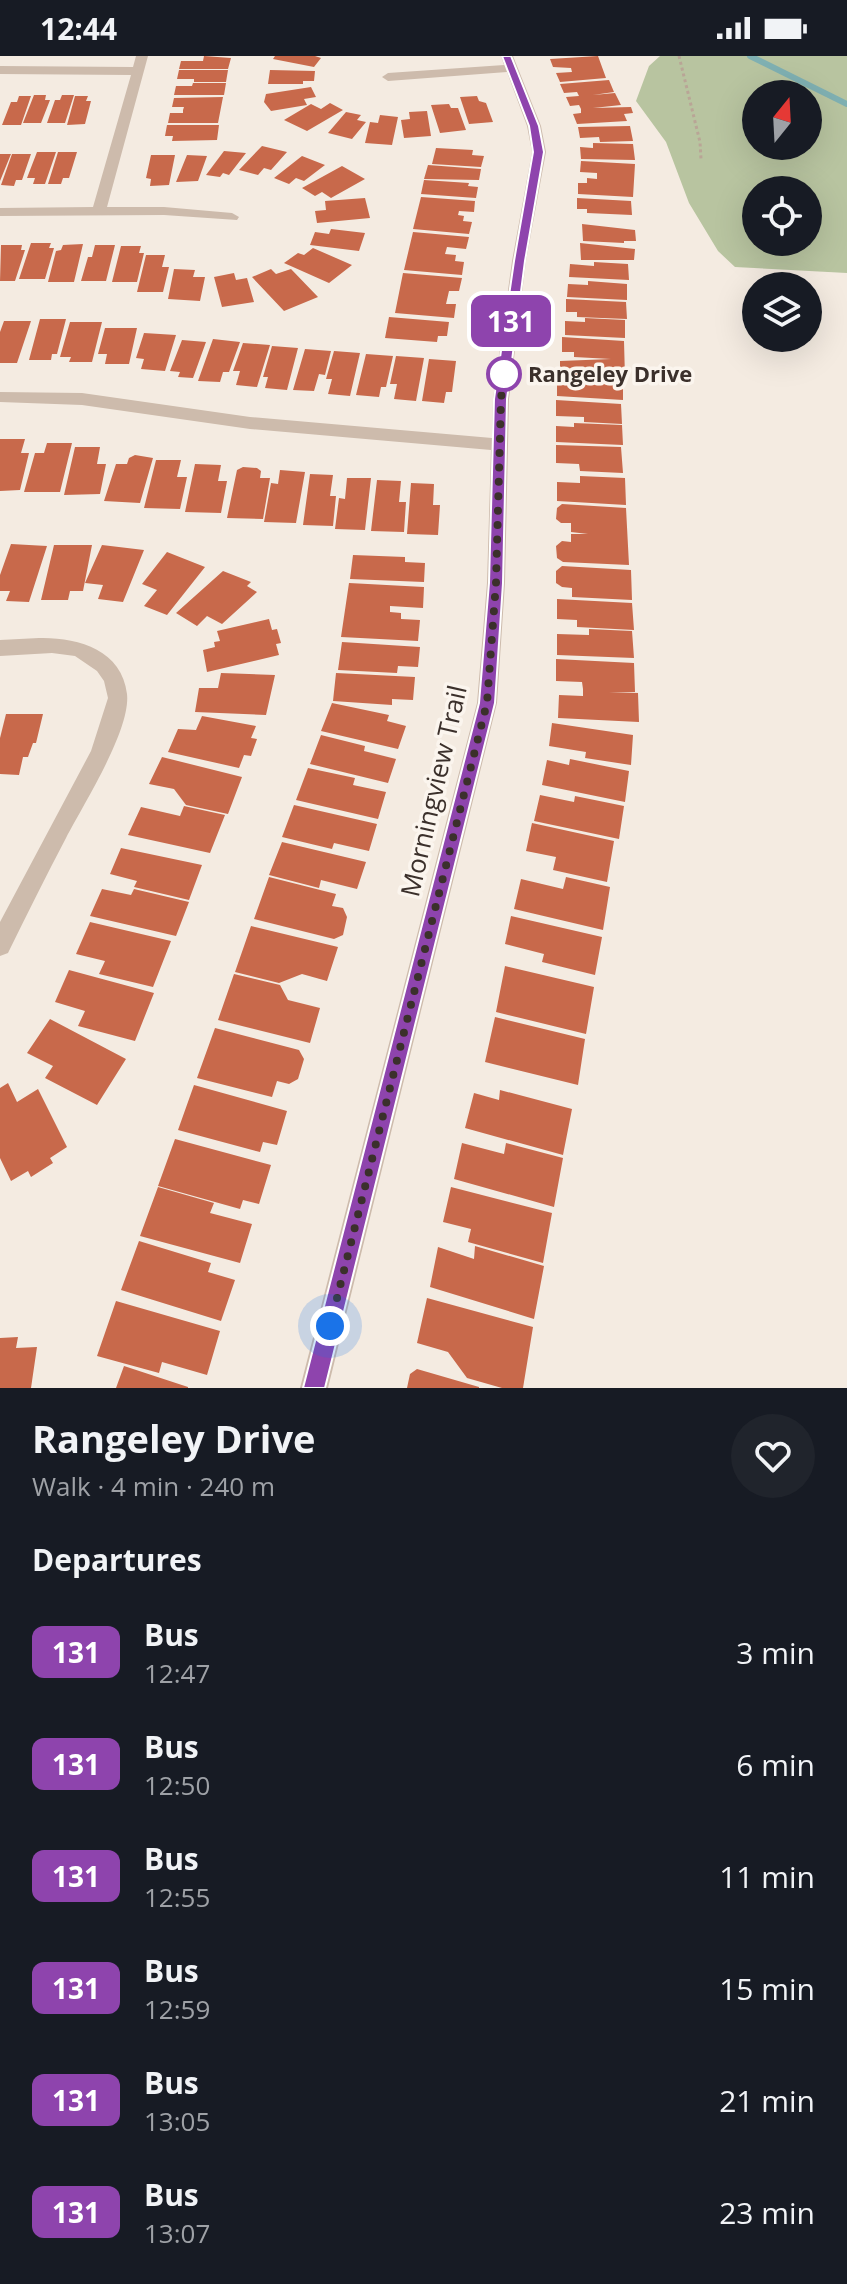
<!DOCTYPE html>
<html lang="en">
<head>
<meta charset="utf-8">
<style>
  :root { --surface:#171b24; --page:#20242c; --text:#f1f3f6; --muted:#9ea1a6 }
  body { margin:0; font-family:"Open Sans",sans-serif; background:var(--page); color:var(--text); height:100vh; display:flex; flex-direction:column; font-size:30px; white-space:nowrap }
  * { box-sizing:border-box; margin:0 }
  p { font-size:26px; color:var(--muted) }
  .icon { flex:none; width:44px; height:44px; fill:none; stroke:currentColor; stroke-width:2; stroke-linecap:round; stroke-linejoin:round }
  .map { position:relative; height:1332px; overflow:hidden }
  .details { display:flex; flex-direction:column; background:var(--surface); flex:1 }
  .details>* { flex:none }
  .badge { padding:0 16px; border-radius:12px; font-size:28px; line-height:52px }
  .needle { width:52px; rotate:18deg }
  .tools { position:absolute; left:742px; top:24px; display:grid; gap:16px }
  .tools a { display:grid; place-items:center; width:80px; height:80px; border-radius:50%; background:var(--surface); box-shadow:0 8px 32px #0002; font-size:40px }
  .you { position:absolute; width:40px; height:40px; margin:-20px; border:6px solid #fff; border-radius:50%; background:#1a73e8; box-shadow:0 0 0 12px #1a73e833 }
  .map>.badge { position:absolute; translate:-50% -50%; box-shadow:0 0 0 4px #fff }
  h2 { padding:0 32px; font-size:30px; line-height:72px }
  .round { display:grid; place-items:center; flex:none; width:84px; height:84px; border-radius:42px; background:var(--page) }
  .head { display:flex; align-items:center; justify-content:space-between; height:136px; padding:0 32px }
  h1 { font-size:38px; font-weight:700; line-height:60px }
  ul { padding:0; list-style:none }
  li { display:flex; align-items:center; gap:24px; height:112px; padding:0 32px }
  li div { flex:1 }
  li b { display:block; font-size:30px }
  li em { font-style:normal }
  li .badge { min-width:88px; font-weight:700; text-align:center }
  .status { display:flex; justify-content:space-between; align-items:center; height:56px; padding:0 40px; background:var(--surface); direction:ltr }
  .status svg { height:22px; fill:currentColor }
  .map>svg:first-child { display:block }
  .green { fill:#b8c4a0; fill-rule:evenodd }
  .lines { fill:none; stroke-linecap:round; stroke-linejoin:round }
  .stream { stroke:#7fb0b2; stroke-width:6 }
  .building { fill:#c8694b }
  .path { stroke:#b9a596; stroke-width:3; stroke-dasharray:3 3; stroke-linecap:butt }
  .minor { fill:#cdbbac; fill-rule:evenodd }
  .line { fill:#8e44ad; stroke:#fff; stroke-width:2 }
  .walk { stroke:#3b302b; stroke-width:8; stroke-dasharray:0 14.4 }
  .stop-dot { fill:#fff; stroke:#8e44ad; stroke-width:4 }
  .labels { text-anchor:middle; stroke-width:7; stroke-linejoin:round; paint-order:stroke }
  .far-stop-label { font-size:22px; font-weight:bold; fill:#3b302b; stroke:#fbf5ee; text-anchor:start }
  .street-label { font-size:26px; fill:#3b302b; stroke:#fbf5ee }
</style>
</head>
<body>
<div class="status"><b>12:44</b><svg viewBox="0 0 49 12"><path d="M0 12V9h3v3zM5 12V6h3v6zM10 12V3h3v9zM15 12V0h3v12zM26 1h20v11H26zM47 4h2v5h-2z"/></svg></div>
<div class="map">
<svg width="847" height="1332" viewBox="0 0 847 1332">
  <rect width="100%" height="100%" fill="#f4ebe1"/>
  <!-- green -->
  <path class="green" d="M660 0H847V217L735 211 718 195 689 147 666 86 636 45 649 10ZM756 38H808V90H756ZM756 134H808V186H756Z"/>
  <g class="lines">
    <!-- stream -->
    <path class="stream" d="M750 0 847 48"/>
  </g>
  <!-- building -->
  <path class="building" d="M204 0 231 2 228 13H179L181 5H203Z
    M275 0H315L321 2 314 11 273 3Z
    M598 0 606 22 560 26 556 17 572 16 571 12 553 11 550 3Z
    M179 14H228L226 26H194V23H177Z
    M270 14 315 15 314 25H303V28H268Z
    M609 24 614 36 593 39 615 37 621 49 593 52 631 51 633 57 624 58 627 65 577 68 573 58 581 57V53L579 49 570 50 566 41 579 40 577 36 564 37 560 28Z
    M193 27H226L224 39H174L176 30H192Z
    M311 31 316 41 304 43 307 49 271 55 264 46 266 38Z
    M34 39H46L45 44H50L41 67H23Z
    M62 39H74L65 67H47L55 44H60Z
    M19 40H31L21 69H2L11 46H17Z
    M75 40H88L86 45H91L85 68 67 69Z
    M477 40 479 45 486 47 493 66 469 68 460 41Z
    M223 41 218 67H168L170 57H183V54L184 51H172L174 42Z
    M330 47 343 54 307 75 284 64 311 48 321 53Z
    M449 48 451 52H458L466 74 440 77 431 49Z
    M427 55 431 80 404 82 401 64 410 63 409 56Z
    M346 56 361 59 357 64 366 66 352 83 328 77Z
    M380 59 398 61 392 89 365 87 370 66 378 67Z
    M167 69H219L217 84 172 85 173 80H165Z
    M630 70 633 85 600 86 599 81 580 82 578 71Z
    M593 87 633 88 635 104 581 103 580 91 593 92Z
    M262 90 287 96 271 114 264 112 258 119 239 114Z
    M436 92 473 94 472 99 484 100 481 111 432 108Z
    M224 95 246 97 229 119 223 117 220 121 206 119Z
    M37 96H56L45 128H33L35 122H27Z
    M58 96H77L69 122H63L61 128H48Z
    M0 98H11L0 125Z
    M12 98H31L22 124H16L14 130 1 129Z
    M151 99H175L169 129 150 130 151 123 146 122Z
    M187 99 207 100 198 125 176 126Z
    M302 100 325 109 304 125 296 122 289 128 274 122Z
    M581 105 635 108 633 141 578 138V127H587V122L597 123V117L580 116Z
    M428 109 481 113 479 124 424 123Z
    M342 110 365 123 331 142 322 136 315 140 302 132Z
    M424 124 469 127 468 130 478 131 476 142 421 138Z
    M421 141 475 145 474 156 459 155 458 159 464 160 463 165 472 166 469 178 413 173Z
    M365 142 370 162 317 167 315 155 326 154 325 145Z
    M577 142 631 145 632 159 587 157V153H577Z
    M582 168 635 174 636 185H624V187L583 185Z
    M331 173 365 177 359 195 310 189 315 176 329 178Z
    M413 176 469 181 466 193 447 191 445 198 456 199 455 205 464 206 462 219 404 214Z
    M31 187H51L49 192H54L45 223H19Z
    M580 187 635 193 634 204H581Z
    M83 188 74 226H48L56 195 61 194 63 189Z
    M1 189H22L21 194H25L15 225H0Z
    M95 189H115L106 225H81L88 201H92Z
    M121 190H141L139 197H144L137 226H112Z
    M313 192 352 209 329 227 284 207 298 197 304 199Z
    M146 199H165L162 211H169L163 236H137Z
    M594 206 628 208 629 224 569 221 570 208 594 210Z
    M174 213 195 214 193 221H205L200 245 168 243Z
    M271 213 276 218 291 213 318 241 284 255 252 221Z
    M234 217 236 224 247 222 254 246 222 251 214 221Z
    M403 217 462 222 459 235H449L446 248H456L454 262 395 257Z
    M588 225 627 228V244L567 241 568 228 588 229Z
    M566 243 626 246 627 263 577 261V256H566Z
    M389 261 449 266 447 280H438L437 286 385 282Z
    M585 262 625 264V282L565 279V265L585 266Z
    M40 263H66L57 298H52L51 304H29Z
    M4 265H31L17 307H0V276Z
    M70 266H102L92 306H69L71 301H60Z
    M105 272H137L129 308H105L107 298H98Z
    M144 277 176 279 165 315 141 313 144 303 136 302Z
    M562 281 624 285 625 322 560 320V305L611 303 574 301V296H562Z
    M213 283 240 286 229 316H223L220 326 198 325Z
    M182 284 206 286 193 322 178 321 180 316 170 315Z
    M243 287 270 289 257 331 236 329 240 315H233Z
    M272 290 298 292 287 334 265 332 268 321H263Z
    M305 293 331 295 325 319 319 318 314 335 293 334Z
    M334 295 360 297 350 340 328 338 332 323H326Z
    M366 298 393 300 386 331H381L379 341 356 339Z
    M396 300 424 302 416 345 394 343 397 328H390Z
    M429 303 456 305 452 336H446L444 347 422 345Z
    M580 323 623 325V344L557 340V325L580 327Z
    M556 344 621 348 622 368 584 366V361L556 360Z
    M574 367 622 369 623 389 556 386V370L574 371Z
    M0 383H25L21 397H29L20 434 0 435Z
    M47 387H72L60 436H24L35 397H44Z
    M556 389 621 391 623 417 580 415 579 408 556 407Z
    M75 391H100L97 408H106L100 438 64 439Z
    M135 399 153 402 140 447 104 445 116 408H127L129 402Z
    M156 404H181L177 421H187L180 453 144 452Z
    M195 408 221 409 218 425H227L221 457 185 456Z
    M243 411 257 412 261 415 260 422H270L263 463 227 462 237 414Z
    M280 414 305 416 296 467 264 466 271 427 278 428Z
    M310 418 333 419 330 440H336L333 470 303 469Z
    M580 420 625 422 626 449 557 445V426L580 427Z
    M347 422H371L365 474 335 473 339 442 345 443Z
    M377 424 401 425 399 446H406L404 476 371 475Z
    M411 427 434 428 433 449H440L438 479 407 478Z
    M562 448 626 452 629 509 563 506 557 502 556 490 562 485 571 486V478H588L571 476V467H561L556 463 557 452Z
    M11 488 47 490 29 546 6 545 10 535H0V519Z
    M54 489H92L83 535H70L68 544H41Z
    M102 489 144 494 123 546 98 543 103 529 85 527Z
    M167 496 205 511 167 559 144 550 157 534 142 528Z
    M353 499 405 501V506L425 507 424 526 350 523Z
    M562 510 631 514 632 544 572 541V532L562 531 556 527V515Z
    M223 515 251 526 247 530 257 536 222 568 207 560 197 570 176 557Z
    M349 527 424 531 423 552 390 550V556L401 557V563L420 564 418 585 341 581Z
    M557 543 632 547 634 574 577 571V564L557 563Z
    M269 563 272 574 277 573 281 587 276 588 279 599 207 616 203 594 215 591 214 586 220 585 217 575Z
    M589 573 632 575 634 602 557 599V578L589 579Z
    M342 586 420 591 418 611 398 610 397 617 338 614Z
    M556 603 634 607 635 636H609L638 637 639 666 558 662 559 639 583 640V633L582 626 556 625Z
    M221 617 275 619 266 659 195 656 199 632H218Z
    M336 617 415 621 413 644 392 643V649L333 645Z
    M332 647 389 659 387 665 406 670 398 693 321 675Z
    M6 658H43L36 687H33L28 701H23L19 719 0 718V682Z
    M202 660 256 670 251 682 257 683 251 700 244 699 239 712 168 696 178 673 196 674Z
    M552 667 633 679 631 709 585 702 586 696 549 690Z
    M321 679 365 690 364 695 396 703 388 727 310 708Z
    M162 701 242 721 228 758 186 749 174 733 149 728Z
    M570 703 629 715 625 746 542 729 547 704 569 709Z
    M308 712 355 722 353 729 386 736 378 763 296 744Z
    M540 739 574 746 575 740 624 750 619 783 534 765Z
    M294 749 377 768 369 795 334 787 332 793 282 781Z
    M184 750 225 759 210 797 128 779 141 751 180 760Z
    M532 767 614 785 607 826 553 814 556 801 526 795Z
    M282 786 366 806 357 833 321 824 319 832 269 819Z
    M121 792 202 809 189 844 134 831 137 825 110 818Z
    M269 821 336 838 332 850 343 852 347 861 343 879 334 883 254 863Z
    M566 821 610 831 603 874 514 853 521 823 563 833Z
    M102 833 131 839 134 833 189 846 176 880 90 860Z
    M511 860 602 881 595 919 542 906 544 898 505 888Z
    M90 866 171 885 153 931 99 918 105 905 76 898Z
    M251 870 338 891 327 925 302 918 279 927 235 916Z
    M505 910 594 931 586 978 496 956Z
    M69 914 154 937 135 985 78 970 85 955 55 946Z
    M234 918 280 929 288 944 320 952 310 987 218 964Z
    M495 961 585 983 578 1029 485 1006Z
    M50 963 126 1003 97 1049 45 1022 53 1010 27 997Z
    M215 972 299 994 304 1003 298 1023 289 1028 277 1025 272 1041 197 1022Z
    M8 1027 17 1046 38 1033 67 1091 50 1102 53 1107 31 1121 28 1115 11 1125 0 1102V1032Z
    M194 1029 287 1055 277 1089 263 1086 260 1096 178 1074Z
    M500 1034 572 1053 563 1099 465 1072 474 1037 499 1044Z
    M175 1083 271 1109 259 1148 243 1144 240 1153 158 1130Z
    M462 1087 504 1098 506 1087 563 1102 554 1151 454 1123Z
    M158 1131 214 1147 210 1157 252 1168 240 1207 140 1180Z
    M451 1131 552 1157 543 1207 468 1186 471 1173 443 1166Z
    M139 1185 211 1207 208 1216 235 1224 221 1265 121 1234Z
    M475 1190 544 1210 534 1263 430 1231 438 1191 474 1203Z
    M427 1242 533 1271 523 1332H502L467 1322 448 1296 417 1287Z
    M116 1245 220 1275 207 1319 162 1306 159 1317 97 1300Z
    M18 1281 16 1292 37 1291 31 1332H0V1282Z
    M124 1310 188 1331V1332H116Z
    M417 1313 479 1331V1332H407L410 1318Z"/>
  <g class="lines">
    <!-- path -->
    <path class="path" d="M679 0 700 86 701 103"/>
    <!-- minor -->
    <path class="minor" d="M136 0H148L107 151H164L232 157 239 161 237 164 164 159 0 160V152L93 151 131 19 0 18V10L133 11Z
      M501 0H513L541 70 546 96 526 205 509 343 505 527 497 647 328 1332H300L477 647 487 527 491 394 250 373 82 349 0 346V336L82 337 250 361 492 382 493 343 512 205 532 96 527 70 507 16 388 25 382 21 388 17 504 9Z
      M39 582C76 581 122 593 127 638 131 674 83 749 66 782 46 820 27 858 8 897L0 900V866L91 695 108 642 104 625 97 615 75 600 52 597 0 600V584Z"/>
  </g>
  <!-- line -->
  <path class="line" d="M502 0H511L539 70 544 96 525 205 507 343 503 527 495 647 325 1332H303L479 647 489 527 494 343 514 205 533 96 529 70Z"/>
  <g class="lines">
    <!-- walk -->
    <path class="walk" d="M330 1270 487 647 496 527 501 343 504 315V318"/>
  </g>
  <!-- markers -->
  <circle class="stop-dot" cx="504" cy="318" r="16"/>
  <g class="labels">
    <!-- far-stop labels -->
    <g class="far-stop-label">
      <text x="528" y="326">Rangeley Drive</text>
    </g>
    <!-- street labels -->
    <g class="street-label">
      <text transform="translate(434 735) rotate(-77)" y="9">Morningview Trail</text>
    </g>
  </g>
</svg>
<div class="tools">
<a><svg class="needle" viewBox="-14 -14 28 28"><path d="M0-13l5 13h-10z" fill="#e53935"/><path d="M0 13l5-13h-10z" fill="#9ea1a6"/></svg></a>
<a><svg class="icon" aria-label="locate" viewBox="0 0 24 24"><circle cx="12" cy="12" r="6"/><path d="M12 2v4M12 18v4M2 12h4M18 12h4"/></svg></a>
<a><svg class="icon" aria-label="layers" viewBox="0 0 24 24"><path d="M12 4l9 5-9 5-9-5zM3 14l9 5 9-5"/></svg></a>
</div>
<div class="you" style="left:330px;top:1270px"></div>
<b class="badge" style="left:511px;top:265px;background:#8e44ad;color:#fff">131</b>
</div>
<section class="details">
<div class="head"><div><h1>Rangeley Drive</h1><p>Walk · 4 min · 240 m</p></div><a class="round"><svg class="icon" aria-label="heart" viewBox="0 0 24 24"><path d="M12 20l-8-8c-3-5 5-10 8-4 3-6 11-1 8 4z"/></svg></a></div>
<h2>Departures</h2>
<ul>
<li><span class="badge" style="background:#8e44ad;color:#fff">131</span><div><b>Bus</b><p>12:47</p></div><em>3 min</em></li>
<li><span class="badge" style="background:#8e44ad;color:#fff">131</span><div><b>Bus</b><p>12:50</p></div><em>6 min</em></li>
<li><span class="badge" style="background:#8e44ad;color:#fff">131</span><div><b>Bus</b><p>12:55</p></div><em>11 min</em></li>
<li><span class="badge" style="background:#8e44ad;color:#fff">131</span><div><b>Bus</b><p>12:59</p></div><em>15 min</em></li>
<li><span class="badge" style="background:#8e44ad;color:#fff">131</span><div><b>Bus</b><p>13:05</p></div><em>21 min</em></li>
<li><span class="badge" style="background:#8e44ad;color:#fff">131</span><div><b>Bus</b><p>13:07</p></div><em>23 min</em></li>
</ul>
</section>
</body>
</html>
